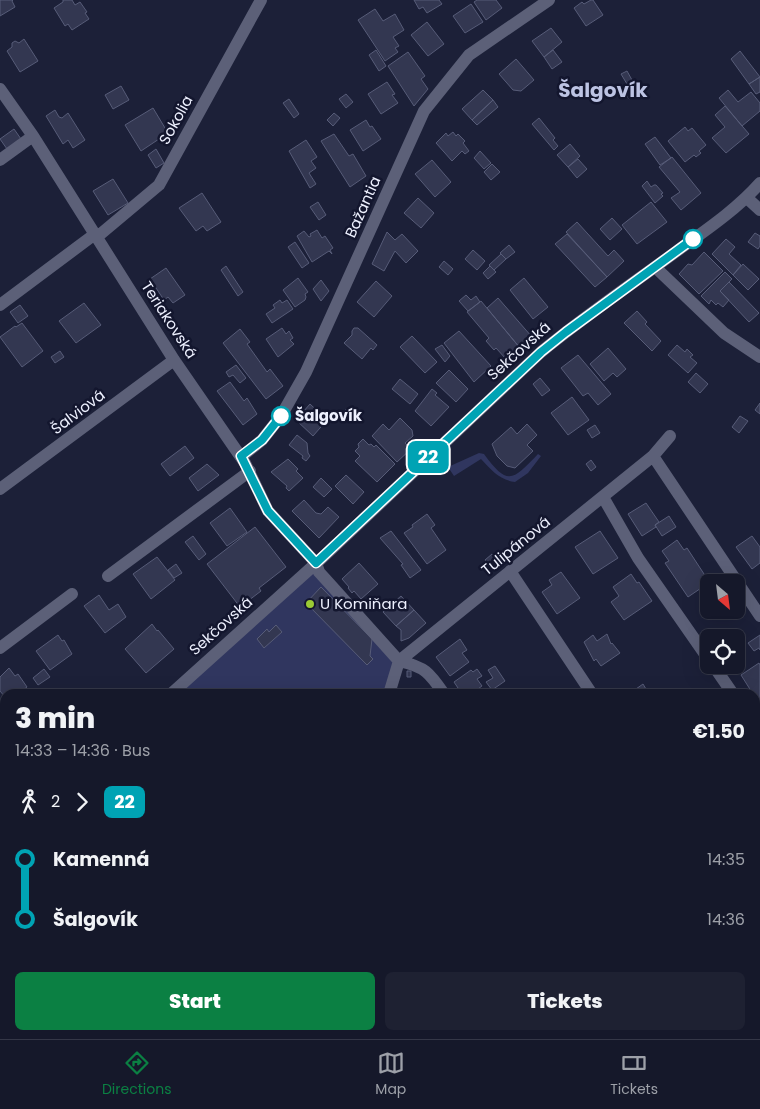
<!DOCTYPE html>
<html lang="en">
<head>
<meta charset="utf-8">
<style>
  :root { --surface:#15182a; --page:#1e2132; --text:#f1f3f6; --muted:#9da0a8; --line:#343747; --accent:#0b8043 }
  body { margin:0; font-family:Poppins,sans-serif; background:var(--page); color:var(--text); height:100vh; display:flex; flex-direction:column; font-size:19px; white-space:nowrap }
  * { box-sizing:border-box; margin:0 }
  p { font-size:16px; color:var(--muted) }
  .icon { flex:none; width:28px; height:28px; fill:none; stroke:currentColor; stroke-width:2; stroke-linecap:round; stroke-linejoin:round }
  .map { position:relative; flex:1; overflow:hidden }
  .panel { position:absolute; left:0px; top:689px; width:760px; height:351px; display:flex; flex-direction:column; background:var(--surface); border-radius:15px 15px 0 0; box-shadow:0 5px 20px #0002,0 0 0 1px var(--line) }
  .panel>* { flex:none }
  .badge { padding:0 10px; border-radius:8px; font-size:18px; line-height:32px }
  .needle { width:32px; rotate:152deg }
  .tools { position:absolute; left:700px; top:574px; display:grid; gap:10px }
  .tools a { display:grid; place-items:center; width:45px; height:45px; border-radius:8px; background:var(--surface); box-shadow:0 5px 20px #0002,0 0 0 1px var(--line); font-size:25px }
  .map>.badge { position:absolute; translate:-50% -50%; box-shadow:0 0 0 2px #fff }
  .legs { display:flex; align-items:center; gap:8px; height:55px; padding:0 15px; font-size:16px }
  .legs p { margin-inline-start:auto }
  .head { display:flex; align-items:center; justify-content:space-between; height:85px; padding:0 15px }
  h1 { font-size:28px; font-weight:800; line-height:38px }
  .action { display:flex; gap:10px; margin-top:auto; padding:10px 15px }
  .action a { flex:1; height:58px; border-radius:8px; background:var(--accent); color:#fff; font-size:20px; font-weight:800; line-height:58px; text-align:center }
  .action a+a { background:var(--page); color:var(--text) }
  ul { padding:0 15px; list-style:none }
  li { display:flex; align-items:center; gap:18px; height:60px; font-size:19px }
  li i { display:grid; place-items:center; width:8px; height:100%; margin:0 6px; background:currentColor }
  li i::after { content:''; width:12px; height:12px; margin:-6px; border:4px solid; border-radius:50%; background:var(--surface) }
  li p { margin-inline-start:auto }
  li:first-child i { background:linear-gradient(#0000 50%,currentColor 0) }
  li:last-child i { background:linear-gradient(currentColor 50%,#0000 0) }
  .dock { display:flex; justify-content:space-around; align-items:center; height:70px; border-top:1px solid var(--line); background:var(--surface); font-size:14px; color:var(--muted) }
  .dock a { display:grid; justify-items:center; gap:2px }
  .dock .current { color:var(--accent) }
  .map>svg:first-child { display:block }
  .green { fill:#30365f }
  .building { fill:#333751; stroke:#575c78 }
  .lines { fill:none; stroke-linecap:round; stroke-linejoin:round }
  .minor { stroke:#5c6078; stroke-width:12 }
  .line-1-casing { stroke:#fff; stroke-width:11 }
  .line-1 { stroke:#00a3b4; stroke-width:8 }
  .stop-1-dot { fill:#fff; stroke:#00a3b4; stroke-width:2.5 }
  .poi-dot { fill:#9bcb34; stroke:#13162e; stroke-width:2 }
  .labels { text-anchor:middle; stroke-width:5; stroke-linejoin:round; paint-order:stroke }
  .street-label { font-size:15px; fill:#edf0fe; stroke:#13162e }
  .stop-label { font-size:15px; font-weight:bold; fill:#edf0fe; stroke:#13162e; text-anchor:start }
  .poi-label { font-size:15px; fill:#edf0fe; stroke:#13162e; text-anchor:start }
  .district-label { font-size:20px; font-weight:bold; fill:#bcc3e3; stroke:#13162e }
</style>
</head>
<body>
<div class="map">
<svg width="760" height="1039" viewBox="0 0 760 1039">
  <rect width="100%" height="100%" fill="#1c2038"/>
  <!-- green -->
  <path class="green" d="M479 453 484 454C508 487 513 480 538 454L541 456 528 473 515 482C500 480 491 470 481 459L454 476 448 467Z
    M316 563 399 661 389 694H179Z"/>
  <!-- building -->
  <path class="building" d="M0 0H13L12 1 15 7 0 16Z
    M63 0H72L75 5 80 2 87 12 85 13 89 19 72 30 68 24 65 26 54 8 63 2Z
    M414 0H439L442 4 427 13 423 7 419 9Z
    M477 0H496L502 8 486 20 474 2Z
    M591 0H593L603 15 586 26 574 8 582 2 584 4Z
    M471 4 483 22 465 33 453 16Z
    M375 9 383 21 395 14 404 30 393 37 399 46 395 48 398 52 385 61 358 20Z
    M427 22 444 44 428 56 411 35Z
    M551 28 562 42 544 57 532 41Z
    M24 39 38 61 20 72 7 51 12 47V43L15 41 19 43Z
    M376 50 386 66 379 71 369 55Z
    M553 50 562 62 552 69 544 57Z
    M740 51 760 77 749 84 731 59Z
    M408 52 425 76 421 79 428 89 414 106 388 66Z
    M516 59 534 80 521 91 513 90 499 74Z
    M627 71 632 80 627 84 621 74Z
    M760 77V92L756 94 749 84Z
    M387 82 395 94 392 95 398 103 381 114 368 94Z
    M629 84 636 95 629 99 622 88Z
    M121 86 129 100 113 109 105 95Z
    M483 90 493 100 472 120 462 109Z
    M728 90 738 102 751 92 760 103V111L742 126 719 98Z
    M346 94 353 102 346 108 339 99Z
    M289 99 299 114 294 118 283 103Z
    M493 100 498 107 477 125 472 120Z
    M725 106 749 134 726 153 712 138 725 127 715 115Z
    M153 108 168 133 141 151 125 125Z
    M55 110 59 117 62 118 68 113 85 140 73 148 68 140 63 144 46 116Z
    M334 113 340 118 333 126 327 120Z
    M539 118 555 138 553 140 558 146 554 150 532 124Z
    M366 120 370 127 372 126 381 139 363 151 350 130Z
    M685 127 688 131 692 128 706 145 699 151 701 153 696 157 694 155 685 162 668 141Z
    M14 129 21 139 7 149 0 139Z
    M453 132 456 136 458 134 465 141 463 143 469 151 465 154 462 151 452 161 436 143 446 133 448 136Z
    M334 134 349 156 353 154 366 176 350 187 321 141Z
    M655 137 671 158 660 165 645 144Z
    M306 140 317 157 311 161 316 168 309 173 316 184 310 188 289 151Z
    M570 144 580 156 568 167 557 155Z
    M156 149 164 163 156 168 148 155Z
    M480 151 491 163 484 169 474 158Z
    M672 157 701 193 681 210 671 198 680 192 659 167Z
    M578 159 587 169 577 178 568 167Z
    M432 160 451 182 435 197 415 174Z
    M492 164 500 172 491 180 484 172Z
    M113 179 128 203 108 215 93 191Z
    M647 181 651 187 654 185H656L663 193 661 194 663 196 655 203 642 186Z
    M202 193 221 222 207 231 203 226 196 231 179 208Z
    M418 198 434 213 421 228 404 213Z
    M318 202 326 215 319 220 310 207Z
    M651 202 667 222 637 244 622 225Z
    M612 218 622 229 610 240 600 229Z
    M577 222 608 256 614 250 624 261 607 277 566 232Z
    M317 230 322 238 325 236 333 248 330 250 332 254 329 251 312 262 297 236 304 231 309 237 311 236 310 234Z
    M387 232 395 240 402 234 418 251 406 263 395 251 384 271 372 264Z
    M755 233 760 236V246L758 249 748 242Z
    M567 234 607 277 595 287 555 244Z
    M726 239 735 247 729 254 741 265 733 275 712 254Z
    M295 242 309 263 302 268 288 247Z
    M509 245 515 252 506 259 500 253Z
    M473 250 485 261 477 270 465 259Z
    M704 252 723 271 699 294 679 274 688 264 692 265Z
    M501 254 506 259 494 270 489 265Z
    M444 261 453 269 448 275 439 267Z
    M743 264 759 279 748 290 733 275Z
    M226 266 243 292 238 296 221 270Z
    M490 266 496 272 488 279 483 273Z
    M166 268 185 295 173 303 168 297 164 300 150 279Z
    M725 272 732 279 720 291 729 300 723 307 718 303 716 305 711 300 709 304 701 296Z
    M298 278 308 292 305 294 306 297 305 300 295 307 283 290Z
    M524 278 548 307 533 319 510 290Z
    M321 280 329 291 321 301 313 289Z
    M376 281 392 296 374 317 357 302Z
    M729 282 759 313 749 322 720 291Z
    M466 295 471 300 476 296 480 302 468 311 459 301Z
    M498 298 532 337 520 348 487 308Z
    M280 300 282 303 287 300 293 309 272 323 266 314 275 308 273 305Z
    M481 301 520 348 506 359 496 348 494 350 486 341 489 338 467 312Z
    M84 303 101 325 76 343 59 321Z
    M20 305 28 316 18 323 10 312Z
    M637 311 647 322 645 324 661 341 652 351 624 323Z
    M22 323 43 351 22 367 0 337 15 326 16 327Z
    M282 328 286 334 289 331 293 338 290 340 294 344 278 357 266 339Z
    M354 328H358L377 345 373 350 371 348 362 359 344 343 352 335V331Z
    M240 329 250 342 247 344 267 372 270 369 283 386 266 399 223 343Z
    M459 331 491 366 474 382 444 343Z
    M412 336 437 362 425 373 400 347Z
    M442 345 450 356 445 362 435 349Z
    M677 345 685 352 687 349 693 355 690 357 697 363 688 373 668 355Z
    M608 348 626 369 617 377 613 373 604 381 590 364Z
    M60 351 64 357 55 363 51 357Z
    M578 355 611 394 598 405 588 393 583 396 561 368Z
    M236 365 246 378 240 383 233 375 229 377 226 372Z
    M449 370 468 389 456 402 436 383Z
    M696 373 708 384 700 393 688 382Z
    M540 378 550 390 542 396 533 384Z
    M400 379 418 394 410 404 392 389Z
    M230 382 244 401 247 398 257 414 243 425 217 391Z
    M432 389 437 393 435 395 449 407 431 426 415 411Z
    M572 397 589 420 568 435 551 413Z
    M760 403V414L755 410Z
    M310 404 327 420 313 436 296 420Z
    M346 409 352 415 346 422 339 417Z
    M740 416 748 421 739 433 732 427Z
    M400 418 412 430 413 436 405 443 411 449 397 462 372 436 383 424 389 430Z
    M527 424 537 435 527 445 533 451 515 468 507 466 497 456 492 444 511 427 517 434Z
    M595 425 600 433 592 438 587 430Z
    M297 435 307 443 308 453 310 456 306 461 302 458 303 456 289 445Z
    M363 439 369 445 371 444 374 447 376 445 395 464 377 482 355 461 360 456 355 451 359 447 358 444Z
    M185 446 194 458 170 476 161 464Z
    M288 459 298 469 296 471 303 478 289 491 286 488 287 486 271 472Z
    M591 460 596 467 591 471 586 464Z
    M207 464 219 475 198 491 189 478Z
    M346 475 364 492 353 504 335 486Z
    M321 478 332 489 324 497 313 487Z
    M304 500 316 513 321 514 328 507 339 517 319 538 292 511Z
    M646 503 659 522 655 525 656 527 642 536 628 514Z
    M230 508 247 532 227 546 210 523Z
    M427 514 435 525 431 528 446 550 427 564 404 533 413 527 412 525Z
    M669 516 676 527 662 536 655 525Z
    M255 527 286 567 259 588 261 591 240 607 207 564Z
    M391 531 421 570 410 578 401 565 403 564 380 538Z
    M600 531 618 558 593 574 575 547Z
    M193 536 206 554 199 560 185 542Z
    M752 536 760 547V563L752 569 736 547Z
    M677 540 684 550 687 548 706 577 703 579 707 584 688 597 665 563 669 561 662 551Z
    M492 554 500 564 493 569 485 560Z
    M157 557 175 580 151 599 133 574Z
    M359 563 378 584 361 599 354 591 352 593 348 588 349 587 342 579Z
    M176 564 182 573 174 578 168 570Z
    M561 572 580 598 557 614 542 592 552 585 549 580Z
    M631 574 637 583 639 582 652 601 624 620 611 602 619 596 613 587Z
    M321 587 372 639 370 656 373 659 367 665 306 603Z
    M99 595 109 610 118 604 126 617 105 633 84 606Z
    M401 596 414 610 396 626 383 612Z
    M414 610 426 623 409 638 401 641V630L396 626Z
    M152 624 157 631 158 630 174 649 146 673 125 649Z
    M276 625 282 632 264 648 257 639 267 629 269 632Z
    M607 634 611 644 612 643 620 653 601 666 596 659 594 661 584 642 593 635 597 641Z
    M58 635 62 641 64 640 72 654 50 670 36 651Z
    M760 635V650L759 648 754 651 748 643Z
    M460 639 467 650 462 653 469 662 450 676 436 657Z
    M759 663 760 665V705L755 698V694H753L741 675Z
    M495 666 505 681 492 690 486 682 493 678 488 670Z
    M9 668 15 676 18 674 27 687 18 694H5V697L0 691V677Z
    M44 669 50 677 38 685 33 678Z
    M477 669 482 676 477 679 482 686 471 694H462L454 682 471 670 473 672Z
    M407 671H411V677H407Z
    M643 684 649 694H629Z
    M459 689 462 694H452V693Z
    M1 752 5 757V782L2 784 0 782Z
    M760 806V829L755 821V809Z
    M755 862 760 869V871L755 874Z
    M552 1035H568L569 1036 573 1035 576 1039H545Z"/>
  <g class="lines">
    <!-- minor -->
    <path class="minor" d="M0 89 33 136 174 360 245 463 268 511 316 563 319 572 329 583 399 661
      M0 160 33 136
      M747 198 760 210
      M97 237 159 185 261 0
      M655 267 724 333 760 357
      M0 305 95 234
      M653 456 760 616
      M241 457 262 440 281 416 306 372 424 111 469 55 549 0
      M0 489 174 360
      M603 497 638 558 709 660
      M510 571 592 694
      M108 576 250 471
      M0 648 72 594
      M399 661 653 456 670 436
      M399 661C425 667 429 672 444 694
      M713 665 733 694
      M171 694 322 558 541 352C585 316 632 284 677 251 706 230 736 210 760 183
      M389 694 399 661
      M755 725 760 732
      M0 821 5 819
      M511 1039 515 1035"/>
  </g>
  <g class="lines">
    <defs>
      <path id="line-1" d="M281 416 262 440 241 456 268 511 316 563 541 352 566 332 693 239"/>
    </defs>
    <!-- line-1 casing -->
    <use href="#line-1" class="line-1-casing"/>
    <!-- line-1 -->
    <use href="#line-1" class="line-1"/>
  </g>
  <!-- markers -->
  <g class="stop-1-dot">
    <circle cx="693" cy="239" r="9"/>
    <circle cx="281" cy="416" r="9"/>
  </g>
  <circle class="poi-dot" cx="310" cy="604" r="5"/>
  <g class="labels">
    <!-- street labels -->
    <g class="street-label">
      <text transform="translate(176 120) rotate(-61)" y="5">Sokolia</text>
      <text transform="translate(363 207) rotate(-66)" y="5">Bažantia</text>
      <text transform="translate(169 320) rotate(57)" y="5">Teriakovská</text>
      <text transform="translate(519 351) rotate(-42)" y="5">Sekčovská</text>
      <text transform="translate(78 412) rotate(-37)" y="5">Šalviová</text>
      <text transform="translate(516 546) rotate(-39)" y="5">Tulipánová</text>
      <text transform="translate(221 626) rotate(-42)" y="5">Sekčovská</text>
    </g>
    <!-- stop labels -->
    <g class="stop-label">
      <text x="295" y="421">Šalgovík</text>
    </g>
    <!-- poi labels -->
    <g class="poi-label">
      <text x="320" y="609">U Komiňara</text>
    </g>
    <!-- district labels -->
    <g class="district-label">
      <text x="603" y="97">Šalgovík</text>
    </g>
  </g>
</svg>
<div class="tools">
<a><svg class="needle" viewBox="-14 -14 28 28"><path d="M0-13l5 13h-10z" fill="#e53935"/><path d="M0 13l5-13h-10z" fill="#9da0a8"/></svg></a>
<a><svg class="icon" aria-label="locate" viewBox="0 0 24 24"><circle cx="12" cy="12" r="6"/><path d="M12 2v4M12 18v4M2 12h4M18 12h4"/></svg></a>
</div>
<b class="badge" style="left:428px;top:457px;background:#00a3b4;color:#fff">22</b>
<section class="panel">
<div class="head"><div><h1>3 min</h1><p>14:33 – 14:36 · Bus</p></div><b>€1.50</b></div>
<div class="legs"><svg class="icon" aria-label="walk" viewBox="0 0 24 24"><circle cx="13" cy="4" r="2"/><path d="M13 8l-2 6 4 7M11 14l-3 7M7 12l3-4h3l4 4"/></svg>2<svg class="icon" aria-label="forward" viewBox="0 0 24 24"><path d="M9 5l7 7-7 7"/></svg><b class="badge" style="background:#00a3b4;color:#fff">22</b></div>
<ul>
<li><i style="color:#00a3b4"></i><b>Kamenná</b><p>14:35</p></li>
<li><i style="color:#00a3b4"></i><b>Šalgovík</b><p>14:36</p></li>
</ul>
<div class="action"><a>Start</a><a>Tickets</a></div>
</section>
</div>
<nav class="dock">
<a class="current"><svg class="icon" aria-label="directions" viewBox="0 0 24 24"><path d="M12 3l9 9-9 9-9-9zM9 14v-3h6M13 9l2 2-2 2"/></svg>Directions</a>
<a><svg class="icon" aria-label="map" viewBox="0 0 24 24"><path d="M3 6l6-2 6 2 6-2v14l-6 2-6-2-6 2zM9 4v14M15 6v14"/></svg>Map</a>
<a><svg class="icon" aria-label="tickets" viewBox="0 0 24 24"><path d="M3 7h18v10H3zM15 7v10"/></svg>Tickets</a>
</nav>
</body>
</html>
